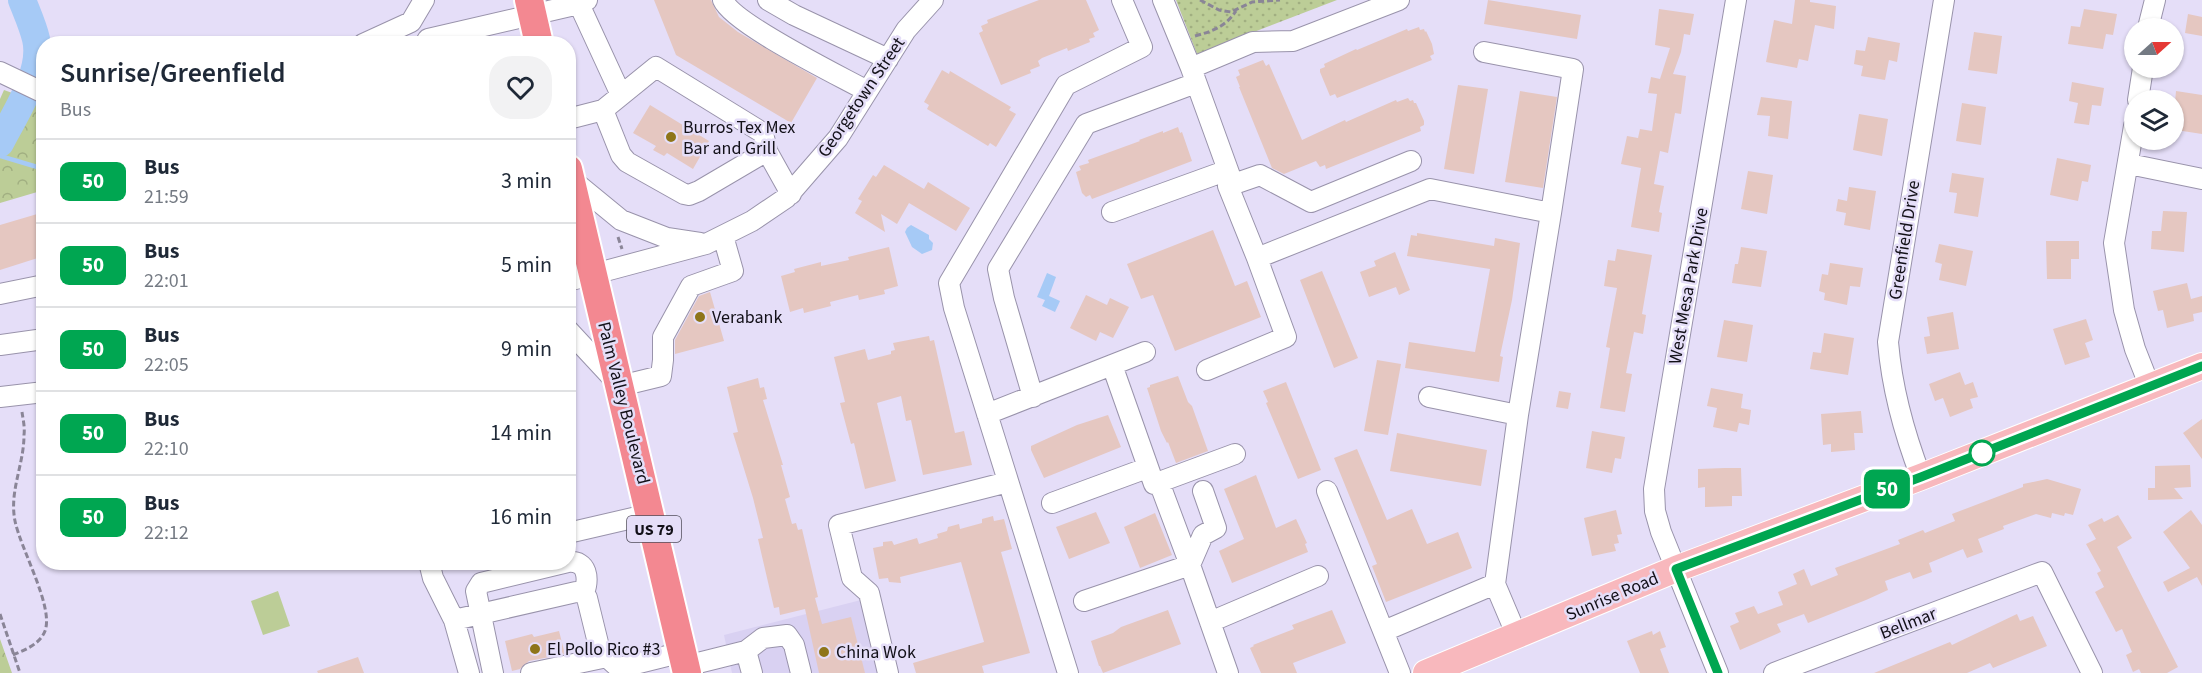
<!DOCTYPE html>
<html lang="en">
<head>
<meta charset="utf-8">
<style>
  :root { --surface:#fff; --page:#f2f2f3; --text:#1f2937; --muted:#747a83; --line:#e0e1e3 }
  body { margin:0; font-family:"Source Sans 3",sans-serif; background:var(--page); color:var(--text); height:100vh; display:flex; flex-direction:column; font-size:22px; white-space:nowrap }
  * { box-sizing:border-box; margin:0 }
  p { font-size:20px; color:var(--muted) }
  .icon { flex:none; width:33px; height:33px; fill:none; stroke:currentColor; stroke-width:2; stroke-linecap:round; stroke-linejoin:round }
  .map { position:relative; flex:1; overflow:hidden }
  .details { position:absolute; left:36px; top:36px; width:540px; height:534px; display:flex; flex-direction:column; background:var(--surface); border-radius:24px; box-shadow:0 2px 4px #0004 }
  .details>* { flex:none }
  .badge { padding:0 12px; border-radius:9px; font-size:21px; line-height:39px }
  .needle { width:39px; rotate:69deg }
  .tools { position:absolute; left:2124px; top:18px; display:grid; gap:12px }
  .tools a { display:grid; place-items:center; width:60px; height:60px; border-radius:50%; background:var(--surface); box-shadow:0 2px 4px #0004; font-size:30px }
  .map>.badge { position:absolute; translate:-50% -50%; box-shadow:0 0 0 3px #fff }
  .round { display:grid; place-items:center; flex:none; width:63px; height:63px; border-radius:24px; background:var(--page) }
  .head { display:flex; align-items:center; justify-content:space-between; height:102px; padding:0 24px }
  h1 { font-size:28px; font-weight:600; line-height:45px }
  ul { padding:0; list-style:none }
  li { display:flex; align-items:center; gap:18px; height:84px; padding:0 24px; border-top:2px solid var(--line) }
  li div { flex:1 }
  li b { display:block; font-size:22px }
  li em { font-style:normal }
  li .badge { min-width:66px; font-weight:700; text-align:center }
  .map>svg:first-child { display:block }
  .built { fill:#d9d1f2 }
  .green { fill:url(#green-dots) }
  .forest { fill:url(#forest-crowns) }
  .pitch { fill:#bccd97 }
  .water { fill:#a6caf6 }
  .lines { fill:none; stroke-linecap:round; stroke-linejoin:round }
  .stream { stroke:#a6caf6; stroke-width:4.5 }
  .river { stroke:#a6caf6; stroke-width:28 }
  .building { fill:#e5c7c1 }
  .minor-casing { stroke:#9993ab; stroke-width:22 }
  .major-casing { stroke:#fff; stroke-width:28 }
  .highway-casing { stroke:#fff; stroke-width:32 }
  .path { stroke:#8a8597; stroke-width:3; stroke-dasharray:6 3; stroke-linecap:butt }
  .minor { stroke:#fff; stroke-width:20 }
  .major { stroke:#f8b8bd; stroke-width:26 }
  .highway { stroke:#f38891; stroke-width:28 }
  .line-casing { stroke:#fff; stroke-width:14 }
  .line { stroke:#00a651; stroke-width:9 }
  .poi-dot { fill:#8e7519; stroke:#e5def8; stroke-width:2 }
  .stop-dot { fill:#fff; stroke:#00a651; stroke-width:3 }
  .labels { text-anchor:middle; stroke-width:5; stroke-linejoin:round; paint-order:stroke }
  .shield { fill:#e5def8; stroke:#514e5b; stroke-width:1.5 }
  .shield-label { font-size:16px; font-weight:bold; fill:#121018 }
  .street-label { font-size:18px; fill:#121018; stroke:#e5def8 }
  .poi-label { font-size:18px; fill:#121018; stroke:#e5def8; text-anchor:start }
</style>
</head>
<body>
<div class="map">
<svg width="2202" height="673" viewBox="0 0 2202 673">
  <defs>
    <pattern id="green-dots" width="8" height="8" patternUnits="userSpaceOnUse" patternTransform="scale(1.5)"><rect width="8" height="8" fill="#bccd97"/><path d="M2 2h.1M6 6h.1" fill="none" stroke="#a1af81" stroke-width="1.8" stroke-linecap="round"/></pattern>
    <pattern id="forest-crowns" width="20" height="18" patternUnits="userSpaceOnUse" patternTransform="scale(1.5)"><rect width="20" height="18" fill="#bccd97"/><path d="M2 6a3 3 0 1 1 6 0M12 15a3 3 0 1 1 6 0" fill="none" stroke="#a1af81"/></pattern>
  </defs>
  <rect width="100%" height="100%" fill="#e5def8"/>
  <!-- built -->
  <path class="built" d="M861 600 878 673H732L724 635Z"/>
  <!-- green -->
  <path class="green" d="M1176 0H1337L1197 54Z"/>
  <!-- forest -->
  <path class="forest" d="M4 90 43 104 44 190 0 203V99Z
    M0 639 12 673H0Z"/>
  <!-- pitch -->
  <path class="pitch" d="M278 591 290 626 263 635 251 601Z"/>
  <!-- water -->
  <path class="water" d="M911 225 929 235V239L933 243 932 250 922 254 912 247 905 232 907 228Z
    M1047 273 1056 277 1049 296 1060 301 1055 312 1042 306 1045 300 1037 297Z"/>
  <g class="lines">
    <!-- stream -->
    <path class="stream" d="M0 156 44 169"/>
    <!-- river -->
    <path class="river" d="M0 143C14 115 44 72 36 39 33 26 27 13 22 0"/>
  </g>
  <!-- building -->
  <path class="building" d="M654 0H711L719 17 738 32 817 78 791 123 676 55Z
    M1039 0H1086L1099 30 1093 33 1095 37 1089 39 1090 42 1068 51 1067 48 1042 58 1038 61 1040 66 1030 70 1031 73 1001 85 979 33 983 31 981 26 988 23 987 20Z
    M1488 0 1581 15 1577 39 1484 24Z
    M1795 0H1810V2L1836 6 1834 29 1815 25 1808 61 1799 59 1797 68 1766 62 1774 20 1792 24Z
    M1659 9 1694 14 1690 35 1684 34 1681 52 1673 74 1686 76 1681 114 1675 113 1668 153 1660 151 1654 184 1664 186 1659 212 1662 213 1659 232 1631 227 1641 168 1621 164 1627 136 1638 138 1640 129 1652 131 1657 94 1648 93 1651 77 1660 79 1670 48 1655 45Z
    M2084 9 2117 14 2113 35 2106 34 2103 49 2068 44 2071 26 2080 27Z
    M2188 14 2202 17V36L2185 33Z
    M1419 27 1420 30 1424 29 1425 32 1426 31 1432 44 1434 54 1430 56 1432 60 1337 98 1335 94 1330 96 1320 72V69L1325 67 1324 64 1356 49 1357 50 1407 29 1408 31Z
    M1974 32 2002 36 1997 74 1968 70Z
    M1868 37 1900 43 1897 62 1889 60 1885 80 1861 76 1863 66 1854 64 1856 50 1865 51Z
    M1263 60 1266 66 1269 64 1302 140 1345 120 1346 122 1396 100 1397 102 1408 98 1410 101 1413 100 1414 103H1416L1424 121V125L1420 127 1421 131 1326 169 1325 165 1320 167 1316 161 1284 174 1272 168 1239 87H1240L1236 77 1240 75 1238 70Z
    M942 70 949 74 950 71 1011 107 1009 110 1016 114 996 147 990 143 988 146 927 109 929 105 924 102Z
    M2072 82 2104 88 2101 106 2092 105 2089 125 2074 123 2078 103 2069 101Z
    M1458 85 1488 89 1474 174 1444 169Z
    M1520 91 1557 97 1543 188 1505 182Z
    M2176 91 2202 95V134L2176 130 2179 114 2174 113Z
    M1761 97 1792 101 1788 139 1768 136 1770 116 1757 115Z
    M1962 103 1986 107 1981 145 1956 141Z
    M650 105 709 141 693 169 667 153 664 156 653 150 656 146 633 133Z
    M1859 114 1888 119 1882 156 1853 150Z
    M1178 127 1180 133 1182 132 1192 161 1092 199 1090 195 1086 197 1082 193 1076 172 1081 170 1079 166 1089 163 1088 160 1140 141 1139 140 1163 131V133Z
    M2057 158 2091 165 2088 182 2082 181 2078 201 2050 195Z
    M884 165 924 189 928 182 970 208 956 231 909 203 897 224 881 214 885 232 855 213 862 201 858 199 873 175 876 177Z
    M1748 171 1773 175 1767 214 1741 209Z
    M1952 173 1984 178 1978 217 1954 213 1957 193 1949 192Z
    M1849 187 1876 191 1870 230 1844 225 1846 213 1836 211 1838 199 1847 201Z
    M2163 211 2187 212 2184 252 2151 249 2152 231H2161Z
    M44 212V256L0 270V225Z
    M1213 230 1235 286 1247 281 1261 317 1175 351 1153 295 1141 299 1127 264Z
    M1417 233 1494 246 1495 238 1520 243 1512 300 1500 356 1503 357 1499 382 1405 368 1409 342 1475 352 1490 269 1407 256 1411 235 1417 236Z
    M2046 241H2079V259H2071V279H2047Z
    M1939 244 1973 251 1966 286 1939 280 1942 264 1935 262Z
    M889 247 898 286 884 290 885 294 859 300 858 295 830 302 831 306 804 313 803 308 790 312 781 276 795 272 794 269 821 262V266L849 260 848 257Z
    M1741 247 1767 251 1761 287 1732 283 1735 264H1738Z
    M1617 249 1652 255 1642 314 1646 315 1643 334 1634 332 1626 373 1632 374 1625 412 1600 408 1610 348 1606 347 1617 288 1604 286 1608 260 1615 261Z
    M1395 252 1410 290 1399 295 1396 287 1369 297 1360 272 1376 266 1374 261Z
    M1830 263 1863 268 1860 287 1850 286 1847 305 1824 300 1825 293 1819 291 1822 274 1828 275Z
    M1322 271 1358 358 1334 368 1300 280Z
    M2187 283 2191 299 2202 296V312L2193 314 2194 321 2167 328 2163 310 2158 311 2153 291Z
    M710 292 724 341 675 354V340L699 296Z
    M1086 295 1107 305 1110 298 1129 307 1113 338 1100 332 1096 341 1070 328Z
    M1953 312 1959 349 1927 354 1924 337 1930 336 1927 317Z
    M2086 319 2093 340 2085 343 2090 357 2065 365 2053 329Z
    M1724 320 1753 325 1747 362 1717 357Z
    M1824 333 1854 338 1848 375 1810 369 1813 352 1821 353Z
    M929 336 930 341 934 340 955 433 964 431 972 465 923 475 911 420 906 421 901 396 877 403 896 481 865 489 854 443 851 444 840 403 845 402 834 357 865 349 868 360 891 354V351L895 350 893 343Z
    M1377 360 1401 364 1388 435 1364 431Z
    M1960 372 1965 385 1973 382 1978 397 1970 399 1973 408 1950 417 1943 398 1935 401 1929 384Z
    M1178 376 1188 402 1192 406 1208 451 1176 463 1168 442 1167 443 1161 431 1147 388 1150 387V385Z
    M758 378 760 388 764 387 767 399 763 400 783 465H781L790 497 785 499 792 524 796 523 798 530 802 529 818 597 815 598 822 624 851 617 865 673H819L805 609 780 615 779 607 774 608 758 539 763 538 753 498 733 433 738 432 727 387Z
    M1286 382 1321 470 1298 479 1266 403 1268 402 1263 391Z
    M1711 388 1743 394 1741 408 1751 410 1749 425 1739 423 1737 432 1713 427 1717 408 1707 406Z
    M1559 391 1571 393 1568 409 1556 407Z
    M1861 411 1863 433H1854L1855 450 1831 452V444L1823 445 1821 414Z
    M1108 415 1121 447 1044 478 1031 450V446L1077 425Z
    M2202 419V459L2183 433Z
    M1592 431 1625 437 1621 459 1615 458 1612 473 1586 468Z
    M1397 433 1487 450 1481 486 1390 471Z
    M1357 449 1387 520 1412 509 1427 544 1458 532 1472 568 1386 602 1372 566 1377 564 1334 458Z
    M2190 465 2191 487 2174 488 2183 499 2148 500V488H2155V466Z
    M1725 468H1741L1742 496H1732V506L1705 507V487L1698 488V469Z
    M1256 475 1276 528 1296 519 1307 543 1305 544 1308 552 1232 583 1219 551 1244 539 1224 489Z
    M2047 479 2081 489 2073 515 2065 513 2064 516 2052 513 2051 518 2036 514 2003 526 2004 529 1978 539 1983 552 1967 558 1963 549 1929 563 1932 572 1913 579 1910 572 1885 581 1888 590 1866 600 1808 623 1804 614 1777 624 1781 632 1740 650 1730 626 1739 622 1735 613 1754 606 1758 614 1783 605 1778 592 1797 584 1793 574 1804 569 1811 586 1838 575 1835 568 1900 544 1898 540 1923 530 1925 533 1955 521 1952 514 2023 487V484Z
    M1616 510 1622 534 1617 535 1619 543 1614 544 1616 551 1592 556 1584 518Z
    M2191 510 2202 525V586L2197 577 2168 592 2163 582 2190 568 2163 532Z
    M1096 512 1110 543 1069 559 1056 527Z
    M1155 513 1172 555 1140 568 1124 527Z
    M2118 515 2132 538 2117 547 2178 667 2167 673H2141L2139 669 2133 672 2126 655 2132 652 2122 629 2116 632 2095 592 2104 587 2097 573 2101 571 2086 544 2096 539 2088 525 2102 518 2104 522Z
    M993 516 994 521 1004 519 1012 549 1001 552 1030 653 982 666 984 673H916L913 663 984 642 961 562 900 577 901 583 889 582 888 578 879 579 873 548 883 546V542L892 541 894 545 917 538 919 544 938 538 937 534 947 531 948 527 959 524 960 529 982 523V519Z
    M1168 610 1181 644 1103 673 1100 666H1099L1091 641 1113 633 1121 627Z
    M1332 610 1346 643 1293 663 1297 673H1261L1250 648 1254 646 1253 645 1294 629 1292 625Z
    M2017 614 2020 621 2033 616 2047 646 1993 668 1990 663 1967 673H1874L1950 642 1952 645Z
    M559 631 565 654 529 661 520 669 512 671 505 641 532 634 534 637Z
    M1652 631 1653 635 1660 631 1666 647 1660 649 1669 673H1640L1627 641Z
    M358 657 364 673H318L317 671Z"/>
  <g class="lines">
    <defs>
      <path id="minor" d="M723 0C733 24 840 76 867 91
        M768 0 794 15 888 59
        M1163 0 1191 68
        M579 4 621 95
        M2148 28 2155 0
        M363 44 411 22 424 0
        M425 44 428 39 579 4 587 0
        M1484 52 1573 69 1551 213
        M0 72 44 93
        M2138 100 2143 68
        M603 110 621 155 627 162 684 194 689 195 699 191 767 151
        M568 119 603 110 656 67 763 133 767 151 791 194
        M2134 126 2114 243 2124 310 2135 349 2150 387
        M2129 164 2202 179
        M571 179 621 220 667 238 700 243
        M1233 184 1191 68 1253 42 1293 41 1399 0
        M1112 212 1228 170
        M1257 258 1228 186 1260 175 1311 202 1411 161
        M568 281 706 244 752 221 786 198 838 138 906 30 933 0
        M0 294 44 285
        M568 330 620 386 661 376 663 360V337L691 286 733 271 723 236
        M0 345 44 339
        M1112 365 1154 484 1235 454
        M1207 370 1286 337 1257 258 1430 189 1551 213 1518 415
        M0 397 44 392
        M1033 397 1004 298 998 269 1086 124 1196 83
        M1429 397 1518 415 1495 584
        M987 414 1145 352
        M1921 477C1904 433 1892 389 1888 342L1944 0
        M1159 482 1190 565
        M1327 491 1400 673
        M1052 503 1147 468
        M568 533 650 514
        M429 562 433 578 454 620 469 673
        M568 562C588 560 589 579 584 593
        M1190 565 1203 535 1216 528 1203 491
        M1084 601 1190 565 1228 673
        M454 620 576 592 584 593 587 598 600 651 619 668
        M1210 622 1318 576
        M1384 631 1495 584 1517 636
        M746 651 763 638 787 635 794 645 801 673
        M686 666 746 651 752 673
        M493 673 476 591 481 583 568 562
        M531 673 607 657
        M619 673V668L683 652
        M888 673 869 593 852 578 839 525 1008 482
        M1068 673 954 308 949 283 1066 85 1142 47 1122 0
        M1718 673 1661 532 1655 511 1654 489 1736 0
        M1774 673 2042 572 2092 673"/>
      <path id="major" d="M1426 673 1676 569 1921 477 2202 366"/>
      <path id="highway" d="M529 0 539 44
        M568 169 687 673"/>
    </defs>
    <!-- minor casing -->
    <use href="#minor" class="minor-casing"/>
    <!-- major casing -->
    <use href="#major" class="major-casing"/>
    <!-- highway casing -->
    <use href="#highway" class="highway-casing"/>
    <!-- path -->
    <path class="path" d="M1200 0 1219 10 1231 12 1252 2 1280 0
      M1195 36C1213 31 1225 27 1236 11
      M618 237 622 249
      M568 307H569
      M0 614 20 673
      M13 655C25 650 40 644 45 631 54 607 21 550 15 521 9 491 24 465 24 435 25 427 23 419 22 412"/>
    <!-- minor -->
    <use href="#minor" class="minor"/>
    <!-- major -->
    <use href="#major" class="major"/>
    <!-- highway -->
    <use href="#highway" class="highway"/>
  </g>
  <g class="lines">
    <defs>
      <path id="line" d="M1718 673 1676 569 1921 477 2202 366"/>
    </defs>
    <!-- line casing -->
    <use href="#line" class="line-casing"/>
    <!-- line -->
    <use href="#line" class="line"/>
  </g>
  <!-- markers -->
  <g class="poi-dot">
    <circle cx="671" cy="137" r="6"/>
    <circle cx="700" cy="317" r="6"/>
    <circle cx="535" cy="649" r="6"/>
    <circle cx="824" cy="652" r="6"/>
  </g>
  <circle class="stop-dot" cx="1982" cy="453" r="12"/>
  <g class="labels">
    <!-- shield labels -->
    <rect class="shield" x="627" y="516" width="54" height="26" rx="4.5"/>
    <g class="shield-label">
      <text x="654" y="535">US 79</text>
    </g>
    <!-- street labels -->
    <g class="street-label">
      <text transform="translate(861 97) rotate(-56)" y="6">Georgetown Street</text>
      <text transform="translate(1904 240) rotate(-81)" y="6">Greenfield Drive</text>
      <text transform="translate(1688 286) rotate(-80)" y="6">West Mesa Park Drive</text>
      <text transform="translate(624 403) rotate(76)" y="6">Palm Valley Boulevard</text>
      <text transform="translate(1612 596) rotate(-23)" y="6">Sunrise Road</text>
      <text transform="translate(1908 623) rotate(-21)" y="6">Bellmar</text>
    </g>
    <!-- poi labels -->
    <g class="poi-label">
      <text x="683" y="133">Burros Tex Mex<tspan x="683" dy="21">Bar and Grill</tspan></text>
      <text x="712" y="323">Verabank</text>
      <text x="547" y="655">El Pollo Rico #3</text>
      <text x="836" y="658">China Wok</text>
    </g>
  </g>
</svg>
<div class="tools">
<a><svg class="needle" viewBox="-14 -14 28 28"><path d="M0-13l5 13h-10z" fill="#e53935"/><path d="M0 13l5-13h-10z" fill="#747a83"/></svg></a>
<a><svg class="icon" aria-label="layers" viewBox="0 0 24 24"><path d="M12 4l9 5-9 5-9-5zM3 14l9 5 9-5"/></svg></a>
</div>
<b class="badge" style="left:1887px;top:489px;background:#00a651;color:#fff">50</b>
<section class="details">
<div class="head"><div><h1>Sunrise/Greenfield</h1><p>Bus</p></div><a class="round"><svg class="icon" aria-label="heart" viewBox="0 0 24 24"><path d="M12 20l-8-8c-3-5 5-10 8-4 3-6 11-1 8 4z"/></svg></a></div>
<ul>
<li><span class="badge" style="background:#00a651;color:#fff">50</span><div><b>Bus</b><p>21:59</p></div><em>3 min</em></li>
<li><span class="badge" style="background:#00a651;color:#fff">50</span><div><b>Bus</b><p>22:01</p></div><em>5 min</em></li>
<li><span class="badge" style="background:#00a651;color:#fff">50</span><div><b>Bus</b><p>22:05</p></div><em>9 min</em></li>
<li><span class="badge" style="background:#00a651;color:#fff">50</span><div><b>Bus</b><p>22:10</p></div><em>14 min</em></li>
<li><span class="badge" style="background:#00a651;color:#fff">50</span><div><b>Bus</b><p>22:12</p></div><em>16 min</em></li>
</ul>
</section>
</div>
</body>
</html>
